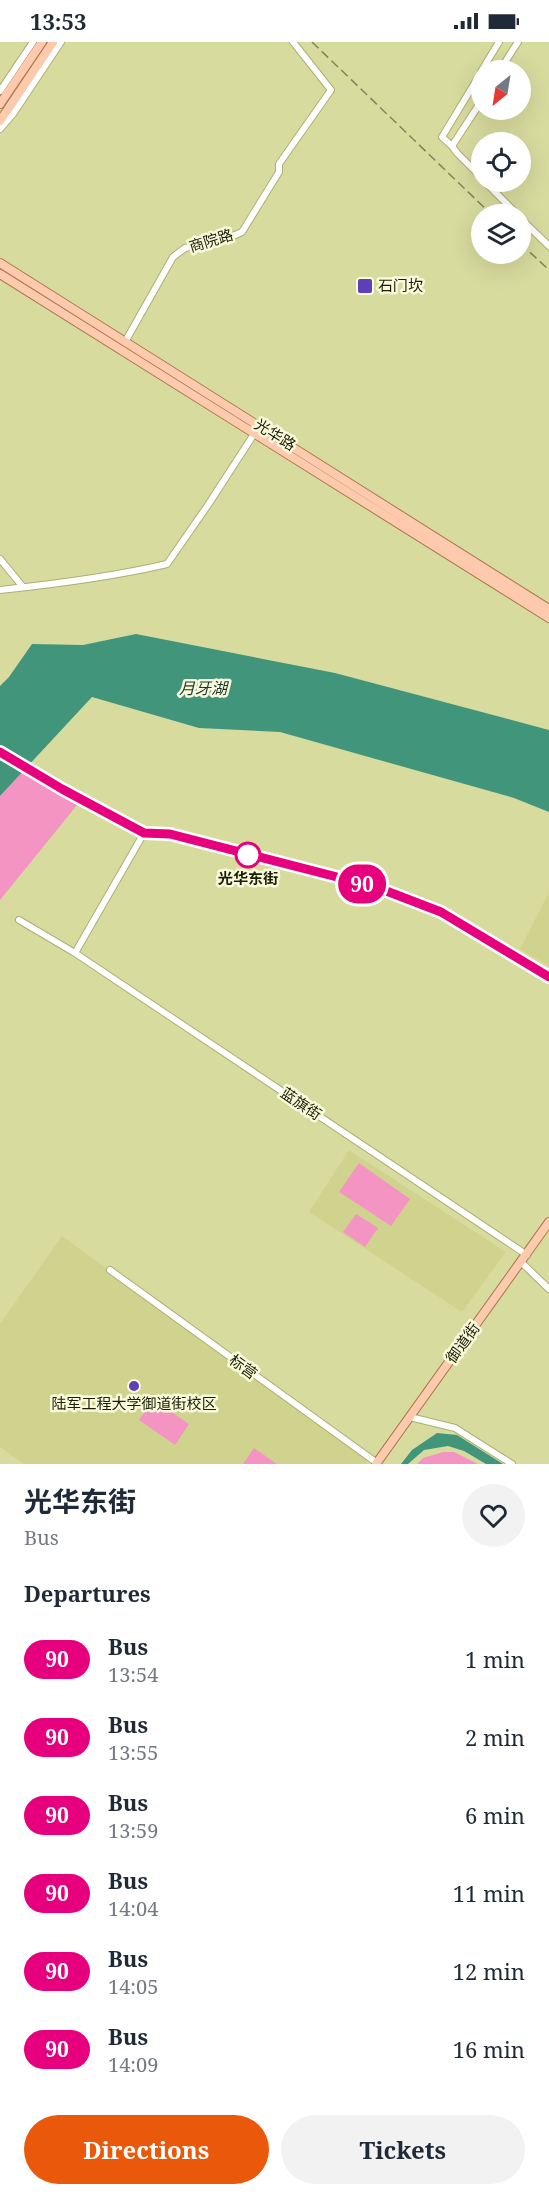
<!DOCTYPE html>
<html lang="en">
<head>
<meta charset="utf-8">
<style>
  :root { --surface:#fff; --page:#f2f2f3; --text:#1f2937; --muted:#747a83; --accent:#ea580c }
  body { margin:0; font-family:"Noto Serif","Noto Sans SC",serif; background:var(--page); color:var(--text); height:100vh; display:flex; flex-direction:column; font-size:22px; white-space:nowrap }
  * { box-sizing:border-box; margin:0 }
  p { font-size:20px; color:var(--muted) }
  .icon { flex:none; width:33px; height:33px; fill:none; stroke:currentColor; stroke-width:2; stroke-linecap:round; stroke-linejoin:round }
  .map { position:relative; height:1422px; overflow:hidden }
  .side { display:flex; flex-direction:column; background:var(--surface); flex:1 }
  .side>* { flex:none }
  .badge { padding:0 12px; border-radius:20px; font-size:21px; line-height:39px }
  .needle { width:39px; rotate:210deg }
  .tools { position:absolute; left:471px; top:18px; display:grid; gap:12px }
  .tools a { display:grid; place-items:center; width:60px; height:60px; border-radius:50%; background:var(--surface); box-shadow:0 6px 24px #0002; font-size:30px }
  .map>.badge { position:absolute; translate:-50% -50%; box-shadow:0 0 0 3px #fff }
  h2 { padding:0 24px; font-size:22px; line-height:54px }
  .round { display:grid; place-items:center; flex:none; width:63px; height:63px; border-radius:32px; background:var(--page) }
  .head { display:flex; align-items:center; justify-content:space-between; height:102px; padding:0 24px }
  h1 { font-size:28px; font-weight:700; line-height:45px }
  .cta { display:flex; gap:12px; margin-top:auto; padding:12px 24px }
  .cta a { flex:1; height:69px; border-radius:36px; background:var(--accent); color:#fff; font-size:24px; font-weight:700; line-height:69px; text-align:center }
  .cta a+a { background:var(--page); color:var(--text) }
  ul { padding:0; list-style:none }
  li { display:flex; align-items:center; gap:18px; height:78px; padding:0 24px }
  li div { flex:1 }
  li b { display:block; font-size:22px }
  li em { font-style:normal }
  li .badge { min-width:66px; font-weight:700; text-align:center }
  .status { display:flex; justify-content:space-between; align-items:center; height:42px; padding:0 30px; background:var(--surface); direction:ltr }
  .status svg { height:16px; fill:currentColor }
  .map>svg:first-child { display:block }
  .built { fill:#d0d38d }
  .green { fill:#f494c2 }
  .water { fill:#41957b }
  .lines { fill:none; stroke-linecap:round; stroke-linejoin:round }
  .minor-casing { stroke:#adaf73; stroke-width:8 }
  .major-casing { stroke:#ad764e; stroke-width:10 }
  .minor { stroke:#fff; stroke-width:6 }
  .major { stroke:#fdcaad; stroke-width:8 }
  .rail { stroke:#828458; stroke-width:1.5; stroke-dasharray:9 4.5; stroke-linecap:butt }
  .line-casing { stroke:#fff; stroke-width:14 }
  .line { stroke:#e6007e; stroke-width:9 }
  .poi-dot { fill:#5f3fb7; stroke:#f8fadb; stroke-width:2 }
  .stop-dot { fill:#fff; stroke:#e6007e; stroke-width:3 }
  .labels { text-anchor:middle; stroke-width:5; stroke-linejoin:round; paint-order:stroke }
  .street-label { font-size:15px; fill:#1c1d05; stroke:#f8fadb }
  .poi-label { font-size:15px; fill:#1c1d05; stroke:#f8fadb; text-anchor:start }
  .stop-label { font-size:15px; font-weight:bold; fill:#1c1d05; stroke:#f8fadb }
  .water-label { font-size:16px; font-style:italic; fill:#1a352c; stroke:#f8fadb }
</style>
</head>
<body>
<div class="status"><b>13:53</b><svg viewBox="0 0 49 12"><path d="M0 12V9h3v3zM5 12V6h3v6zM10 12V3h3v9zM15 12V0h3v12zM26 1h20v11H26zM47 4h2v5h-2z"/></svg></div>
<div class="map">
<svg width="549" height="1422" viewBox="0 0 549 1422">
  <rect width="100%" height="100%" fill="#d8db9e"/>
  <!-- built -->
  <path class="built" d="M549 850V924L520 907Z
    M349 1108 506 1210 462 1270 309 1170Z
    M62 1194 369 1418 366 1422H24L0 1405V1282Z"/>
  <!-- green -->
  <path class="green" d="M0 710 82 757 0 858Z
    M359 1121 410 1157 391 1184 339 1150Z
    M356 1172 378 1186 365 1205 343 1190Z
    M153 1357 189 1382 175 1403 139 1378Z
    M254 1406 277 1422H243Z
    M443 1410H454L478 1422H417L423 1416Z"/>
  <!-- water -->
  <path class="water" d="M136 592 335 631 549 688V770L514 756 280 690 199 686 92 655 0 754V644L9 635 32 602 83 603Z
    M437 1391 457 1393 503 1422H486L464 1409 448 1404 424 1408 408 1422H401L412 1408Z"/>
  <g class="lines">
    <defs>
      <path id="minor" d="M482 28 499 0
        M500 28 518 0
        M482 29 442 95 452 104 482 58
        M0 49 33 0
        M0 87 13 72 61 0
        M452 104 457 111 482 136
        M485 140 517 172
        M520 176 549 204
        M125 300 173 215 185 206 226 197 242 190 279 130V122L331 48 293 0
        M0 517 23 545
        M0 548C56 542 112 535 167 522L208 463 256 389
        M0 710 62 747 144 791 170 792 376 845 441 870 549 935
        M19 878 75 911 527 1213
        M75 911 144 791
        M521 1220 549 1247
        M110 1228 377 1421
        M410 1375 455 1386 512 1422"/>
      <path id="major" d="M0 62 42 0
        M0 79 53 0
        M0 221 549 567
        M0 232 549 576
        M376 1422 549 1180"/>
    </defs>
    <!-- minor casing -->
    <use href="#minor" class="minor-casing"/>
    <!-- major casing -->
    <use href="#major" class="major-casing"/>
    <!-- minor -->
    <use href="#minor" class="minor"/>
    <!-- major -->
    <use href="#major" class="major"/>
    <!-- rail -->
    <path class="rail" d="M312 0 491 172
      M520 201 549 228"/>
  </g>
  <g class="lines">
    <defs>
      <path id="line" d="M0 710 62 747 144 791 170 792 376 845 441 870 549 935"/>
    </defs>
    <!-- line casing -->
    <use href="#line" class="line-casing"/>
    <!-- line -->
    <use href="#line" class="line"/>
  </g>
  <!-- markers -->
  <g class="poi-dot">
    <rect x="357" y="236" width="16" height="16" rx="3"/>
    <circle cx="134" cy="1344" r="6"/>
  </g>
  <circle class="stop-dot" cx="248" cy="813" r="12"/>
  <g class="labels">
    <!-- street labels -->
    <g class="street-label">
      <text transform="translate(211 199) rotate(-17)" y="5">商院路</text>
      <text transform="translate(275 393) rotate(32)" y="5">光华路</text>
      <text transform="translate(301 1062) rotate(34)" y="5">蓝旗街</text>
      <text transform="translate(463 1301) rotate(-54)" y="5">御道街</text>
      <text transform="translate(243 1325) rotate(36)" y="5">标营</text>
    </g>
    <!-- poi labels -->
    <g class="poi-label">
      <text x="378" y="249">石门坎</text>
      <text x="134" y="1367" text-anchor="middle">陆军工程大学御道街校区</text>
    </g>
    <!-- stop labels -->
    <g class="stop-label">
      <text x="248" y="842">光华东街</text>
    </g>
    <!-- water labels -->
    <g class="water-label">
      <text x="203" y="652">月牙湖</text>
    </g>
  </g>
</svg>
<div class="tools">
<a><svg class="needle" viewBox="-14 -14 28 28"><path d="M0-13l5 13h-10z" fill="#e53935"/><path d="M0 13l5-13h-10z" fill="#747a83"/></svg></a>
<a><svg class="icon" aria-label="locate" viewBox="0 0 24 24"><circle cx="12" cy="12" r="6"/><path d="M12 2v4M12 18v4M2 12h4M18 12h4"/></svg></a>
<a><svg class="icon" aria-label="layers" viewBox="0 0 24 24"><path d="M12 4l9 5-9 5-9-5zM3 14l9 5 9-5"/></svg></a>
</div>
<b class="badge" style="left:362px;top:842px;background:#e6007e;color:#fff">90</b>
</div>
<section class="side">
<div class="head"><div><h1>光华东街</h1><p>Bus</p></div><a class="round"><svg class="icon" aria-label="heart" viewBox="0 0 24 24"><path d="M12 20l-8-8c-3-5 5-10 8-4 3-6 11-1 8 4z"/></svg></a></div>
<h2>Departures</h2>
<ul>
<li><span class="badge" style="background:#e6007e;color:#fff">90</span><div><b>Bus</b><p>13:54</p></div><em>1 min</em></li>
<li><span class="badge" style="background:#e6007e;color:#fff">90</span><div><b>Bus</b><p>13:55</p></div><em>2 min</em></li>
<li><span class="badge" style="background:#e6007e;color:#fff">90</span><div><b>Bus</b><p>13:59</p></div><em>6 min</em></li>
<li><span class="badge" style="background:#e6007e;color:#fff">90</span><div><b>Bus</b><p>14:04</p></div><em>11 min</em></li>
<li><span class="badge" style="background:#e6007e;color:#fff">90</span><div><b>Bus</b><p>14:05</p></div><em>12 min</em></li>
<li><span class="badge" style="background:#e6007e;color:#fff">90</span><div><b>Bus</b><p>14:09</p></div><em>16 min</em></li>
</ul>
<div class="cta"><a>Directions</a><a>Tickets</a></div>
</section>
</body>
</html>
